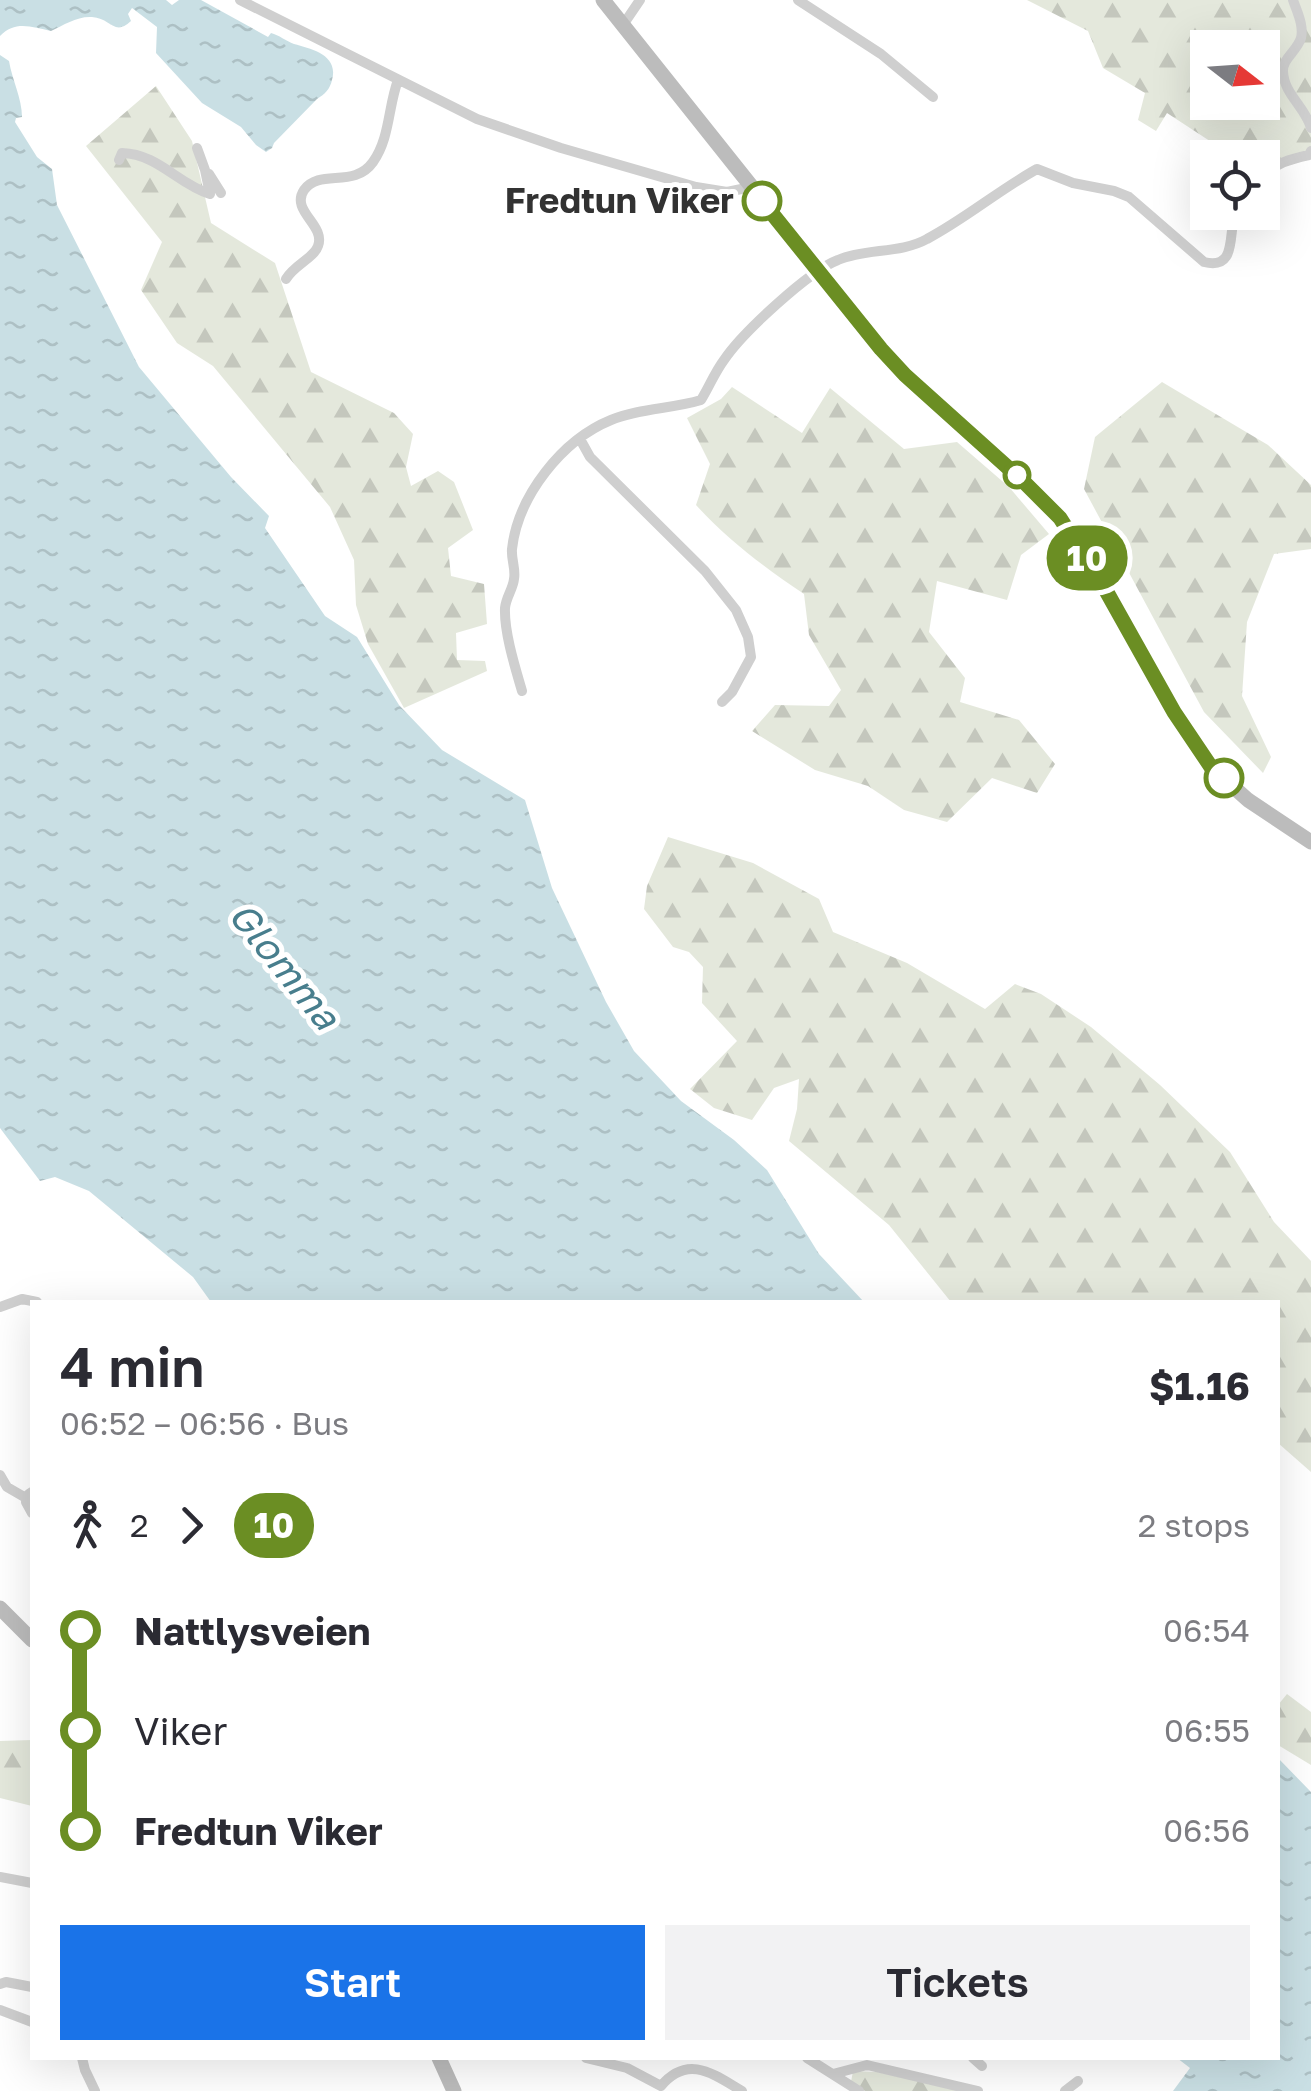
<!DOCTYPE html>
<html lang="en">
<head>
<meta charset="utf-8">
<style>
  :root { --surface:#fff; --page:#f2f2f3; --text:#2b2b33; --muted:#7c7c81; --accent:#1a73e8 }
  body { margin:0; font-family:"Golos Text",sans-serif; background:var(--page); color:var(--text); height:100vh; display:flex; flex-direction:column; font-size:38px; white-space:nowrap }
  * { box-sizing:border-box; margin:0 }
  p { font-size:32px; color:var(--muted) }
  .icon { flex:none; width:55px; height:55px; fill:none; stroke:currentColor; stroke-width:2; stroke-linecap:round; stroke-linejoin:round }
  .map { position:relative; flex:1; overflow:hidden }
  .details { position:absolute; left:30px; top:1300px; width:1250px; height:760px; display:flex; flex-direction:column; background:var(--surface); border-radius:0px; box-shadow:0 10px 40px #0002 }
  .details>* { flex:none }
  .badge { padding:0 20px; border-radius:32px; font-size:35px; line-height:65px }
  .needle { width:65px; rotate:107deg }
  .buttons { position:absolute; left:1190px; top:30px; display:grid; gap:20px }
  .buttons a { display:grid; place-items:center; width:90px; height:90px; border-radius:0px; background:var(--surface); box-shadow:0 10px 40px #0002; font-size:50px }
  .map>.badge { position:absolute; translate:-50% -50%; box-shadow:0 0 0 5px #fff }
  .legs { display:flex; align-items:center; gap:15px; height:110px; padding:0 30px; font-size:32px }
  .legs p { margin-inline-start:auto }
  .headline { display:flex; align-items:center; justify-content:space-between; height:170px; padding:0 30px }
  h1 { font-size:55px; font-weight:600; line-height:75px }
  .button { display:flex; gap:20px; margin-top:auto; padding:20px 30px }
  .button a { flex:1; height:115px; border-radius:0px; background:var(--accent); color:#fff; font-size:40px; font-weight:600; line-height:115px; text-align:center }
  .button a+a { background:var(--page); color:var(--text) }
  ul { padding:0 30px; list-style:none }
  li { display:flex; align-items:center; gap:35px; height:100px; font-size:38px }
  li i { display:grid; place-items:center; width:15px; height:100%; margin:0 12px; background:currentColor }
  li i::after { content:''; width:25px; height:25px; margin:-12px; border:8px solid; border-radius:50%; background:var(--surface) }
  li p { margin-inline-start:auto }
  li:first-child i { background:linear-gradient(#0000 50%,currentColor 0) }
  li:last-child i { background:linear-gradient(currentColor 50%,#0000 0) }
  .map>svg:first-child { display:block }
  .forest { fill:url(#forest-firs); fill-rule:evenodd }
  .water { fill:url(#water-ripples) }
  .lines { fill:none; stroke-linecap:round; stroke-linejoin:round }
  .street { stroke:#cfcfcf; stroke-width:10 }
  .secondary { stroke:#bcbcbc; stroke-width:15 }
  .line-1-casing { stroke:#fff; stroke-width:22 }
  .line-1 { stroke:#6b8e23; stroke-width:15 }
  .stop-1-dot { fill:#fff; stroke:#6b8e23; stroke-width:5 }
  .labels { text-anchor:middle; stroke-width:10; stroke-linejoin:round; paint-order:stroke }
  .stop-label { font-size:35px; font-weight:bold; fill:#323232; stroke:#fff; text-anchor:end }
  .water-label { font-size:38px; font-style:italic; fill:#487e8d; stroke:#fff }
</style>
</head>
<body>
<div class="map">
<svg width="1311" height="2091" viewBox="0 0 1311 2091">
  <defs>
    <pattern id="forest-firs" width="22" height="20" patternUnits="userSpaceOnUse" patternTransform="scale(2.5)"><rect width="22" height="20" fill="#e4e8dc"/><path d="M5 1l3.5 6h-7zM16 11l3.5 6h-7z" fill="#c4c7bd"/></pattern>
    <pattern id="water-ripples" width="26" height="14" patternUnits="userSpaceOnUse" patternTransform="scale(2.5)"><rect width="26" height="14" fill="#c9dfe4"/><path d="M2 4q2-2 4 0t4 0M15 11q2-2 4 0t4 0" fill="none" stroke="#adc0c4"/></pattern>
  </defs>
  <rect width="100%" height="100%" fill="#fff"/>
  <!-- forest -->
  <path class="forest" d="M1027 0H1311V159L1263 164 1262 158 1228 157 1219 147 1167 113 1156 131 1138 120 1145 93 1103 68 1088 31ZM1208 48H1262V102H1208Z
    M156 86 192 141 211 223 275 263 311 372 394 413 413 434 406 467 411 486 438 471 454 482 473 530 448 548 451 576 484 584 487 624 456 633 457 660 485 661 487 671 404 708 368 644 356 605 354 560 330 507 213 366 177 343 141 290 162 242 86 146Z
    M1162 382 1268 445 1311 485V549L1274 554 1247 622 1242 696 1271 757 1263 773 1204 712 1084 489 1095 437Z
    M732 387 802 433 830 388 904 449 957 442 1009 487 1049 534 1021 555 1007 600 937 581 929 632 965 678 960 702 1019 720 1055 764 1037 793 992 778 947 822 904 810 868 786 815 770 752 731 775 705 829 706 841 690 809 635 804 594C765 568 728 540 696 505L710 464 687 418 721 399Z
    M668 837 753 863 819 899 833 932 907 963 985 1009 1015 984 1041 994 1091 1027 1160 1085 1230 1152 1274 1222 1311 1261V1472L1278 1443V1302H951L889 1225 789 1141 797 1109 799 1079 774 1088 752 1120 714 1108 690 1089 737 1041 702 1003 703 967 689 952 673 947 644 909 647 886Z
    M1287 1694 1311 1712V1765L1278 1745V1705Z
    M32 1740V1806L0 1798V1741Z
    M853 2071 878 2072 961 2091H865L851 2082Z"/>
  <!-- water -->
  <path class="water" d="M0 0H166L172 5 179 0H201L268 37 271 33C279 35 286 41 294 44 312 49 339 55 332 80 330 89 325 94 317 99L274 143 272 148 266 152 256 145 241 127 202 103 156 53 157 27 132 8 128 14 131 21C114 37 111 18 92 17 77 16 64 25 51 31 32 27 15 20 0 36Z
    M0 55 9 61C12 80 22 98 22 117L16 118 15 122 37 157 52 169 57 205 139 367 231 477 269 516 265 528 325 616 357 637 399 705 442 750 525 800 552 888 606 1002 634 1051 681 1101 734 1140 767 1170 819 1254 864 1302H211L193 1277 89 1191 55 1177 40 1181 0 1128Z
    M1278 1758 1311 1792V2091H1173L1190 2068 1177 2058H1278Z"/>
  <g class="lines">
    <!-- street -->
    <path class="street" d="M240 0 477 119 561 148 696 187 727 192 751 187
      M798 0 881 54 933 97
      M1293 0C1297 12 1304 25 1301 38 1297 51 1282 59 1283 72 1284 94 1306 108 1311 128
      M623 25 640 0
      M119 160 122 153C158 154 178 184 210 194L205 170 197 148
      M209 174 221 193
      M1262 178C1274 163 1291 159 1309 155L1311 151
      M286 279C294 265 314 258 318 246 326 225 290 211 304 190 320 168 354 189 373 162 390 138 388 107 398 80
      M580 439 590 457 705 571 736 610 748 637 751 657 732 692 722 702
      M522 691C515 667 504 632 505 608 506 597 513 589 514 579 516 569 511 559 512 549 518 496 562 440 611 420 640 408 672 409 701 400 709 387 715 372 724 360 742 333 809 271 838 260 866 248 900 254 927 239 965 219 999 190 1037 169L1073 183 1114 191 1129 197 1204 262C1239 271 1227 230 1236 212
      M0 1307 22 1299 37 1302
      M0 1475 7 1487 26 1498
      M32 1492 29 1494 26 1502 32 1513
      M0 1877 32 1883
      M0 1984 6 1982 32 1987
      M0 2010 32 2022
      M82 2058 85 2070 95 2091
      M586 2058 627 2068 661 2086
      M807 2058 859 2091
      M973 2058 982 2066
      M833 2074 867 2065 978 2091
      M661 2086C688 2054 713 2074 742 2091
      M1065 2091 1078 2081"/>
    <!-- secondary -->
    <path class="secondary" d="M603 0 881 349 928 398 1024 482 1060 519 1104 587 1160 688 1211 767 1248 800 1311 842
      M0 1608 32 1640
      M439 2058 454 2091"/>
  </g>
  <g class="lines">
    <defs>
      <path id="line-1" d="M762 201 881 349 905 375 1024 482 1060 518 1104 587 1174 712 1211 767 1224 778"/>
    </defs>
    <!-- line-1 casing -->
    <use href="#line-1" class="line-1-casing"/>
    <!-- line-1 -->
    <use href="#line-1" class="line-1"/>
  </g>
  <!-- markers -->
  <g class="stop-1-dot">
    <circle cx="762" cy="201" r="18"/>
    <circle cx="1017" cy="475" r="12"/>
    <circle cx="1224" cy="778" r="18"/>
  </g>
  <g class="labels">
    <!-- stop labels -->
    <g class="stop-label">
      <text x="734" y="213">Fredtun Viker</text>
    </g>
    <!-- water labels -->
    <g class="water-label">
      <text transform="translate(284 966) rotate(51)" y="13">Glomma</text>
    </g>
  </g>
</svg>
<div class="buttons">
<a><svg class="needle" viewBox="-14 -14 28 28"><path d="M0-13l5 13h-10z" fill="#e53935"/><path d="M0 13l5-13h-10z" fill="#7c7c81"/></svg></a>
<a><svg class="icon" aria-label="locate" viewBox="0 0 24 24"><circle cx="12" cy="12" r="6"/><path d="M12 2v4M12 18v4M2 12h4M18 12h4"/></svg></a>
</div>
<b class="badge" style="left:1087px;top:558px;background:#6b8e23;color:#fff">10</b>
<section class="details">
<div class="headline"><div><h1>4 min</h1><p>06:52 – 06:56 · Bus</p></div><b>$1.16</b></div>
<div class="legs"><svg class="icon" aria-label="walk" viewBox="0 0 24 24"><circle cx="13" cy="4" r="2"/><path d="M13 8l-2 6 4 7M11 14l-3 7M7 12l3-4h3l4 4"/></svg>2<svg class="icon" aria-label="forward" viewBox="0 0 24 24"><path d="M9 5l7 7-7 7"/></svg><b class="badge" style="background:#6b8e23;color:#fff">10</b><p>2 stops</p></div>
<ul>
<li><i style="color:#6b8e23"></i><b>Nattlysveien</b><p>06:54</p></li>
<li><i style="color:#6b8e23"></i><span>Viker</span><p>06:55</p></li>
<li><i style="color:#6b8e23"></i><b>Fredtun Viker</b><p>06:56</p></li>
</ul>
<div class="button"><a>Start</a><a>Tickets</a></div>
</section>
</div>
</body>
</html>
